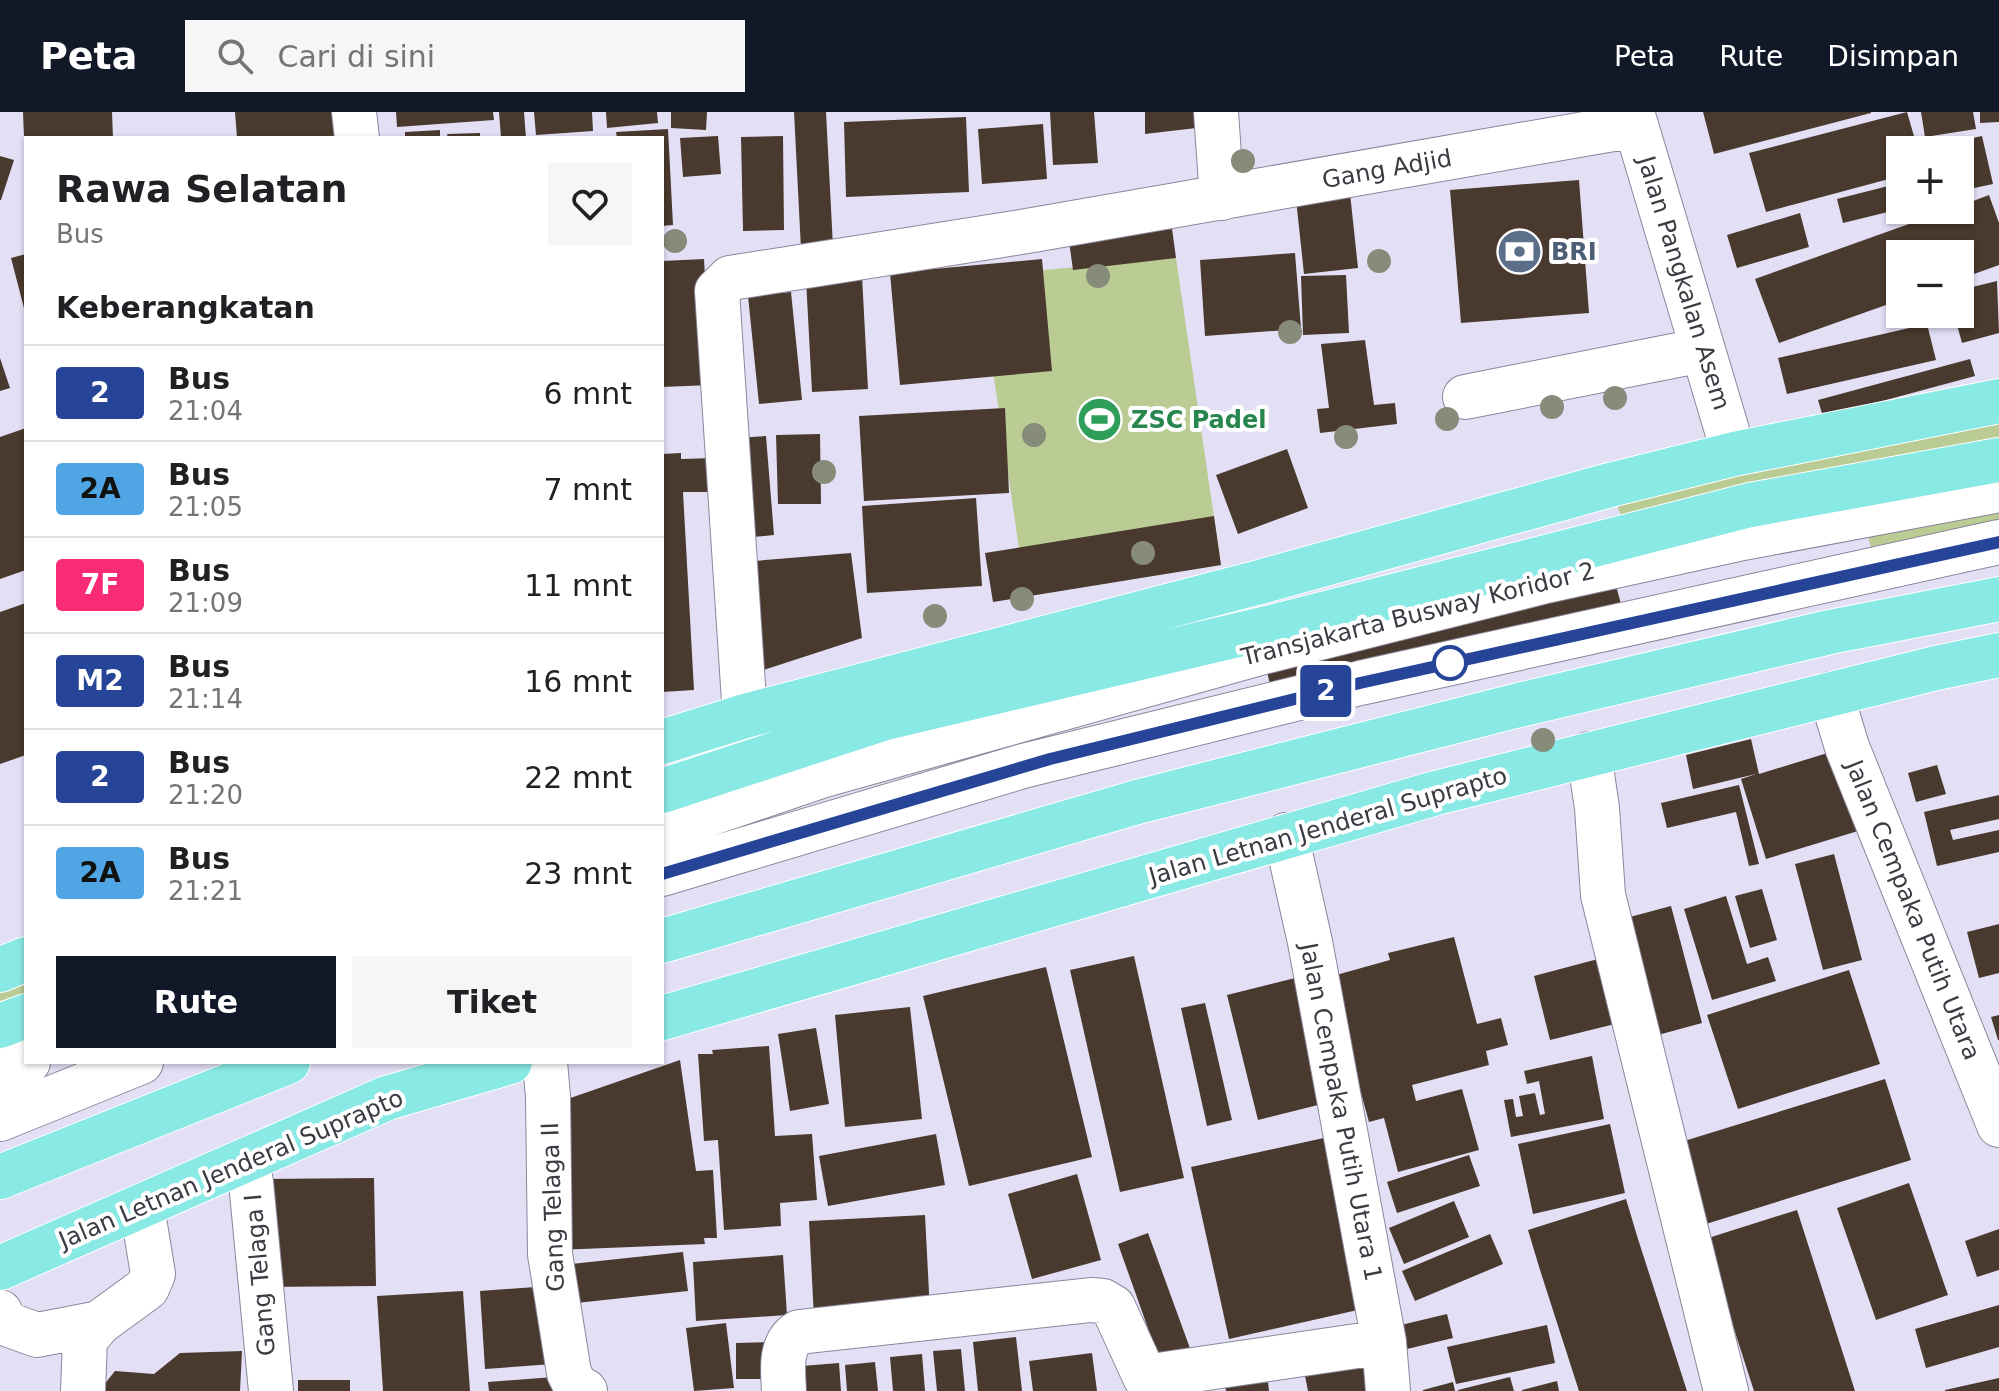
<!DOCTYPE html>
<html lang="id">
<head>
<meta charset="utf-8">
<style>
  :root { --surface:#fff; --page:#f6f6f6; --text:#202124; --muted:#757577; --line:#e0e0e0; --accent:#111827 }
  body { margin:0; font-family:"DejaVu Sans",sans-serif; background:var(--page); color:var(--text); height:100vh; display:flex; flex-direction:column; font-size:30px; white-space:nowrap }
  * { box-sizing:border-box; margin:0 }
  p { font-size:26px; color:var(--muted) }
  .icon { flex:none; width:44px; height:44px; fill:none; stroke:currentColor; stroke-width:2; stroke-linecap:round; stroke-linejoin:round }
  .map { position:relative; flex:1; overflow:hidden }
  .side { position:absolute; left:24px; top:24px; width:640px; height:928px; display:flex; flex-direction:column; background:var(--surface); border-radius:0px; box-shadow:0 2px 6px #0004 }
  .side>* { flex:none }
  .badge { padding:0 16px; border-radius:6px; font-size:28px; line-height:52px }
  .tools { position:absolute; left:1886px; top:24px; display:grid; gap:16px }
  .tools a { display:grid; place-items:center; width:88px; height:88px; border-radius:0px; background:var(--surface); box-shadow:0 2px 6px #0004; font-size:40px }
  .map>.badge { position:absolute; translate:-50% -50%; box-shadow:0 0 0 4px #fff }
  h2 { padding:0 32px; font-size:30px; line-height:72px }
  .round { display:grid; place-items:center; flex:none; width:84px; height:84px; border-radius:0px; background:var(--page) }
  .head { display:flex; align-items:center; justify-content:space-between; height:136px; padding:0 32px }
  h1 { font-size:38px; font-weight:600; line-height:60px }
  .primary-button { display:flex; gap:16px; margin-top:auto; padding:16px 32px }
  .primary-button a { flex:1; height:92px; border-radius:0px; background:var(--accent); color:#fff; font-size:32px; font-weight:600; line-height:92px; text-align:center }
  .primary-button a+a { background:var(--page); color:var(--text) }
  ul { padding:0; list-style:none }
  li { display:flex; align-items:center; gap:24px; height:96px; padding:0 32px; border-top:2px solid var(--line) }
  li div { flex:1 }
  li b { display:block; font-size:30px }
  li em { font-style:normal }
  li .badge { min-width:88px; font-weight:700; text-align:center }
  header { display:flex; align-items:center; gap:48px; box-sizing:border-box; height:112px; padding:0 40px; background:var(--accent); color:#fff }
  header strong { font-size:38px }
  nav { display:flex; gap:44px; margin-inline-start:auto; font-size:28px }
  .search { width:560px; height:72px; background:var(--page); display:flex; align-items:center; gap:20px; box-sizing:border-box; padding:0 28px; border-radius:0px; color:var(--muted); font-size:30px }
  .map>svg:first-child { display:block }
  .green { fill:#bacb93 }
  .building { fill:#4a392e }
  .lines { fill:none; stroke-linecap:round; stroke-linejoin:round }
  .minor-casing { stroke:#8a879b; stroke-width:46 }
  .major-casing { stroke:#fff; stroke-width:46 }
  .minor { stroke:#fff; stroke-width:44 }
  .major { stroke:#89e9e5; stroke-width:44 }
  .tree { fill:#868b7a }
  .line-casing { stroke:#fff; stroke-width:18 }
  .line { stroke:#264598; stroke-width:12 }
  .stop-dot { fill:#fff; stroke:#264598; stroke-width:4 }
  .labels { text-anchor:middle; stroke-width:8; stroke-linejoin:round; paint-order:stroke }
  .street-label { font-size:24px; fill:#3c3b43; stroke:#fff }
  .service-label { font-size:24px; font-weight:bold; fill:#4e5e75; stroke:#fff; text-anchor:start }
  .leisure-label { font-size:24px; font-weight:bold; fill:#27864d; stroke:#fff; text-anchor:start }
</style>
</head>
<body>
<header>
<strong>Peta</strong>
<div class="search"><svg class="icon" aria-label="search" viewBox="0 0 24 24"><circle cx="10" cy="10" r="6"/><path d="M15 15l6 6"/></svg>Cari di sini</div>
<nav><a>Peta</a><a>Rute</a><a>Disimpan</a></nav>
</header>
<div class="map">
<svg width="1999" height="1279" viewBox="0 0 1999 1279">
  <rect width="100%" height="100%" fill="#e3e0f6"/>
  <!-- green -->
  <path class="green" d="M1176 146 1221 453 1026 484 979 164Z
    M1999 291V351L1628 424 1610 373Z
    M1999 378V430L1876 457 1863 403Z
    M26 849V904L0 914V858Z"/>
  <!-- building -->
  <path class="building" d="M23 0H112L113 26H24Z
    M235 0H342L343 26H237Z
    M396 0H493L494 8 397 15Z
    M499 0H524L526 26H501Z
    M534 0H592L593 19 536 23Z
    M606 0H657L658 11 607 16Z
    M671 0H707L706 18 671 16Z
    M794 0H826L833 135 801 137Z
    M1050 0H1094L1098 51 1053 53Z
    M1145 0H1204L1205 15 1145 22Z
    M1703 0H1871V1L1714 42Z
    M1907 0 1918 38H1900V64L1766 100 1749 41Z
    M1921 0H1973L1976 17 1925 25Z
    M1980 0H1999V10L1980 11Z
    M966 5 969 80 846 85 844 10Z
    M1043 12 1047 67 982 72 978 17Z
    M668 17 673 113 662 114V26H617L616 20Z
    M440 18V26H405V20Z
    M480 21V26H448L447 22Z
    M718 24 721 62 683 65 680 26Z
    M783 24 784 118 743 119 741 25Z
    M1982 24 1993 72 1960 79V38H1943L1942 33Z
    M0 44 14 48 1 88H0Z
    M1579 68 1589 201 1461 211 1450 78Z
    M1900 71V97L1843 111 1837 87Z
    M1350 81 1358 156 1304 162 1296 87Z
    M1989 83 1999 111V153L1960 167V142H1900V188L1779 231 1755 167 1948 98H1960V94Z
    M1800 101 1809 135 1737 156 1727 123Z
    M1171 109 1176 146 1073 158 1068 122Z
    M1295 141 1301 217 1205 224 1200 148Z
    M26 142V200H25L11 146Z
    M704 147 711 273 662 275V149Z
    M1042 147 1052 259 900 273 890 161Z
    M1346 163 1349 221 1303 223 1301 164Z
    M862 164 868 277 812 280 806 167Z
    M1997 169 1999 221 1962 231 1954 202H1960V178Z
    M791 180 802 288 759 292 748 184Z
    M1927 212 1936 248 1787 282 1778 246Z
    M1365 228 1374 293 1395 291 1397 312 1320 321 1317 297 1329 296 1321 232Z
    M0 246 10 276 0 279Z
    M1970 247 1975 264 1823 305 1818 288Z
    M1005 296 1009 381 864 389 859 304Z
    M26 316V458L0 467V325Z
    M820 322 821 392H778L776 323Z
    M766 324 774 423 743 426 734 326Z
    M1287 337 1308 396 1238 422 1216 363Z
    M681 341V347L716 346 717 380H683L694 578 662 580V342Z
    M976 386 982 474 867 481 862 394Z
    M1214 404 1221 453 993 490 985 441Z
    M851 441 862 526 751 562 742 450Z
    M1614 467 1623 499 1272 582 1265 550Z
    M26 491V643L0 652V500Z
    M1751 627 1759 662 1834 639 1858 719 1766 747 1741 667 1756 662 1693 677 1686 643Z
    M1937 653 1946 682 1916 690 1908 661Z
    M1739 673 1759 752 1749 754 1736 700 1667 716 1661 691Z
    M1999 683V707L1950 718 1953 728 1999 718V740L1937 754 1924 700Z
    M1834 742 1862 848 1823 858 1795 752Z
    M1762 777 1777 828 1750 836 1735 784Z
    M1726 784 1747 852 1768 845 1776 869 1712 888 1684 797Z
    M1671 794 1702 911 1647 926 1615 809Z
    M1999 812V861L1979 866 1967 820Z
    M1454 825 1477 912 1501 906 1508 933 1486 939 1489 953 1412 973 1416 989 1462 977 1479 1038 1398 1060 1384 1006 1369 1010 1329 865 1390 848 1388 841Z
    M1134 844 1184 1066 1120 1080 1070 858Z
    M1598 847 1615 912 1550 928 1534 864Z
    M1046 855 1092 1045 969 1074 923 884Z
    M1849 858 1880 952 1738 997 1707 903Z
    M1303 864 1334 989 1258 1008 1227 883Z
    M1205 891 1232 1008 1207 1014 1181 896Z
    M910 895 922 1007 845 1015 835 903Z
    M1999 903V928H1998L1991 905Z
    M816 916 829 992 790 999 778 922Z
    M769 934 775 1024 812 1022 817 1088 780 1091 781 1114 724 1118 718 1028 704 1029 698 942H713L712 938Z
    M1592 944 1604 1007 1511 1025 1504 988 1513 987 1516 1005 1523 1004 1519 984 1535 981 1540 1003 1545 1002 1539 969 1527 972 1524 959Z
    M680 948 696 1059 713 1058 717 1126H704L705 1132 557 1138 556 991Z
    M1885 967 1911 1048 1706 1112 1681 1030Z
    M1610 1012 1625 1081 1533 1102 1518 1032Z
    M936 1022 945 1073 828 1094 819 1044Z
    M1333 1024 1371 1195 1229 1227 1191 1055Z
    M1469 1043 1480 1074 1397 1101 1387 1070Z
    M1077 1062 1101 1148 1032 1167 1008 1082Z
    M374 1066 376 1174 262 1175V1067Z
    M1909 1071 1948 1183 1876 1208 1837 1096Z
    M1626 1087 1638 1127 1687 1279H1579L1540 1158 1528 1118Z
    M1454 1089 1469 1125 1404 1152 1389 1116Z
    M1797 1098 1855 1279H1754L1705 1127Z
    M925 1103 930 1200 814 1206 809 1109Z
    M1999 1117V1158L1977 1165 1965 1129Z
    M1148 1121 1191 1239 1160 1250 1118 1132Z
    M1490 1122 1503 1152 1415 1189 1402 1159Z
    M683 1140 688 1179 567 1192 562 1153Z
    M783 1143 787 1203 696 1209 693 1150Z
    M549 1174 553 1252 485 1257 480 1179Z
    M463 1179 470 1279H383L377 1184Z
    M1999 1193V1235L1926 1256 1915 1217Z
    M1447 1202 1453 1226 1407 1237 1401 1213Z
    M726 1211 734 1276 694 1279 686 1216Z
    M1547 1213 1555 1251 1456 1272 1447 1235Z
    M1016 1225 1022 1279H978L973 1230Z
    M775 1230V1267H736V1231Z
    M961 1237 965 1279H937L933 1239Z
    M242 1239 240 1279H99L115 1259 154 1262 180 1241Z
    M1092 1241 1097 1279H1033L1029 1249Z
    M1369 1241 1377 1279H1308L1303 1254Z
    M922 1242 925 1279H893L890 1245Z
    M875 1250 878 1279H847L845 1253Z
    M839 1251 841 1279H791L789 1255Z
    M554 1265 555 1279H489L488 1270Z
    M1510 1265 1514 1279H1458V1278Z
    M1999 1266V1279H1945V1278Z
    M298 1268H350V1279H298Z
    M1557 1269 1559 1279H1522V1278Z
    M1268 1270 1269 1279H1226L1225 1274Z
    M1453 1270 1455 1279H1423V1278Z"/>
  <g class="lines">
    <defs>
      <path id="minor" d="M354 0 357 26
        M1216 0 1222 86
        M1632 0 1734 342
        M1465 285 1703 238
        M1831 582 1847 635 1999 1013
        M745 604 717 179 730 166 1027 119 1636 13
        M1589 642 1597 696 1603 783 1726 1279
        M662 718 824 663 1263 540 1546 469 1738 427 1999 378
        M1286 723 1310 830 1384 1230 1388 1279
        M662 762 1023 654 1360 571 1999 430
        M545 950 548 985 550 1142 569 1261 575 1273 585 1279
        M0 961 28 950
        M0 1007 141 950
        M247 1048 251 1070 271 1279
        M0 1200 4 1211 37 1223 99 1211
        M83 1279 85 1228 99 1211 147 1176 153 1162 142 1095
        M784 1279C783 1259 779 1232 799 1220L1091 1188 1103 1189 1113 1195 1145 1265 1384 1230"/>
      <path id="major" d="M662 630 745 604 1256 471 1610 373 1734 342 1999 289
        M662 679 885 606 1272 515 1750 393 1999 348
        M662 829 1137 690 1515 594 1830 520 1999 487
        M0 858 26 847
        M662 906 1436 681 1936 556 1999 543
        M0 914 26 904
        M0 1065 288 950
        M0 1156 387 986 510 950"/>
    </defs>
    <!-- minor casing -->
    <use href="#minor" class="minor-casing"/>
    <!-- major casing -->
    <use href="#major" class="major-casing"/>
    <!-- minor -->
    <use href="#minor" class="minor"/>
    <!-- major -->
    <use href="#major" class="major"/>
  </g>
  <!-- trees -->
  <g class="tree">
    <circle cx="1243" cy="49" r="12"/>
    <circle cx="675" cy="129" r="12"/>
    <circle cx="1379" cy="149" r="12"/>
    <circle cx="1098" cy="164" r="12"/>
    <circle cx="1290" cy="220" r="12"/>
    <circle cx="1615" cy="286" r="12"/>
    <circle cx="1552" cy="295" r="12"/>
    <circle cx="1105" cy="300" r="12"/>
    <circle cx="1447" cy="307" r="12"/>
    <circle cx="1034" cy="323" r="12"/>
    <circle cx="1346" cy="325" r="12"/>
    <circle cx="824" cy="360" r="12"/>
    <circle cx="1143" cy="441" r="12"/>
    <circle cx="1022" cy="487" r="12"/>
    <circle cx="935" cy="504" r="12"/>
    <circle cx="1543" cy="628" r="12"/>
  </g>
  <g class="lines">
    <defs>
      <path id="line" d="M662 762 1050 647 1360 571 1999 430"/>
    </defs>
    <!-- line casing -->
    <use href="#line" class="line-casing"/>
    <!-- line -->
    <use href="#line" class="line"/>
  </g>
  <!-- icons -->
  <defs>
    <symbol id="bank-disc" viewBox="-11 -11 22 22"><circle r="9.5" fill="#5c6f8a" stroke="#fff"/><path d="M-6-4H6V4H-6ZM0-2.3a2.3 2.3 0 1 0 0 4.6a2.3 2.3 0 1 0 0-4.6Z" fill="#fff"/></symbol>
    <symbol id="stadium-disc" viewBox="-11 -11 22 22"><circle r="9.5" fill="#2e9e5b" stroke="#fff"/><path d="M0-5a6.5 5 0 1 0 0 10a6.5 5 0 1 0 0-10ZM-3.5-1.8h7v3.6h-7Z" fill="#fff"/></symbol>
  </defs>
  <g fill-rule="evenodd">
    <use href="#bank-disc" x="1494" y="114" width="51" height="51"/>
    <use href="#stadium-disc" x="1074" y="282" width="51" height="51"/>
  </g>
  <!-- markers -->
  <circle class="stop-dot" cx="1450" cy="551" r="16"/>
  <g class="labels">
    <!-- street labels -->
    <g class="street-label">
      <text transform="translate(1387 57) rotate(-10)" y="8">Gang Adjid</text>
      <text transform="translate(1684 171) rotate(73)" y="8">Jalan Pangkalan Asem</text>
      <text transform="translate(1418 502) rotate(-14)" y="8">Transjakarta Busway Koridor 2</text>
      <text transform="translate(1328 714) rotate(-16)" y="8">Jalan Letnan Jenderal Suprapto</text>
      <text transform="translate(1913 798) rotate(68)" y="8">Jalan Cempaka Putih Utara</text>
      <text transform="translate(1341 1000) rotate(79)" y="8">Jalan Cempaka Putih Utara 1</text>
      <text transform="translate(231 1057) rotate(-23)" y="8">Jalan Letnan Jenderal Suprapto</text>
      <text transform="translate(553 1095) rotate(-92)" y="8">Gang Telaga II</text>
      <text transform="translate(260 1163) rotate(-95)" y="8">Gang Telaga I</text>
    </g>
    <!-- service labels -->
    <g class="service-label">
      <text x="1551" y="148">BRI</text>
    </g>
    <!-- leisure labels -->
    <g class="leisure-label">
      <text x="1131" y="316">ZSC Padel</text>
    </g>
  </g>
</svg>
<div class="tools">
<a>+</a>
<a>−</a>
</div>
<b class="badge" style="left:1326px;top:579px;background:#264598;color:#fff">2</b>
<section class="side">
<div class="head"><div><h1>Rawa Selatan</h1><p>Bus</p></div><a class="round"><svg class="icon" aria-label="heart" viewBox="0 0 24 24"><path d="M12 20l-8-8c-3-5 5-10 8-4 3-6 11-1 8 4z"/></svg></a></div>
<h2>Keberangkatan</h2>
<ul>
<li><span class="badge" style="background:#264598;color:#fff">2</span><div><b>Bus</b><p>21:04</p></div><em>6 mnt</em></li>
<li><span class="badge" style="background:#50a6e4;color:#111">2A</span><div><b>Bus</b><p>21:05</p></div><em>7 mnt</em></li>
<li><span class="badge" style="background:#fa2b75;color:#fff">7F</span><div><b>Bus</b><p>21:09</p></div><em>11 mnt</em></li>
<li><span class="badge" style="background:#264598;color:#fff">M2</span><div><b>Bus</b><p>21:14</p></div><em>16 mnt</em></li>
<li><span class="badge" style="background:#264598;color:#fff">2</span><div><b>Bus</b><p>21:20</p></div><em>22 mnt</em></li>
<li><span class="badge" style="background:#50a6e4;color:#111">2A</span><div><b>Bus</b><p>21:21</p></div><em>23 mnt</em></li>
</ul>
<div class="primary-button"><a>Rute</a><a>Tiket</a></div>
</section>
</div>
</body>
</html>
